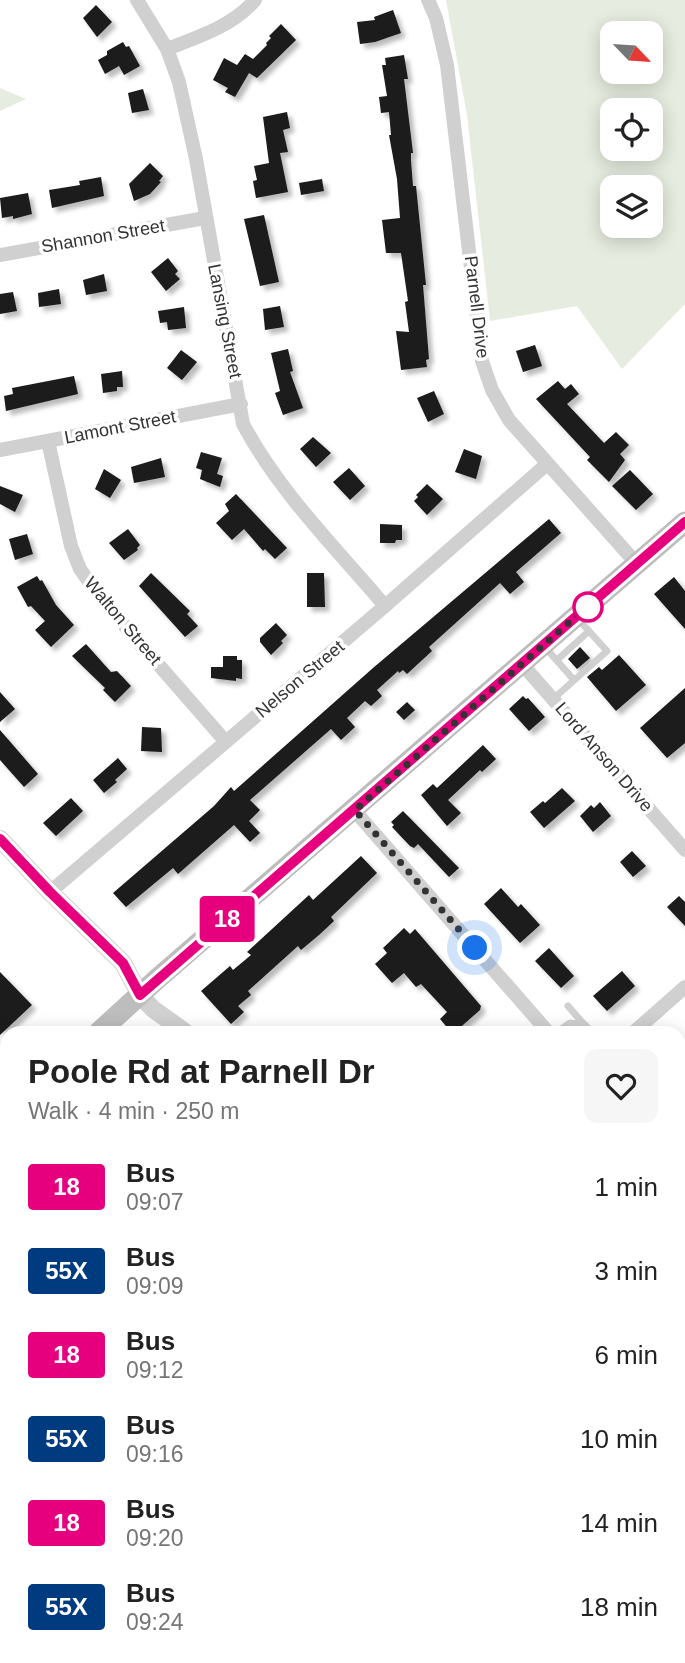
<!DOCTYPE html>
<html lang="en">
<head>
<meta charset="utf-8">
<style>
  :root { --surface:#fff; --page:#f6f6f6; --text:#222; --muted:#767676 }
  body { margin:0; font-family:Arial,sans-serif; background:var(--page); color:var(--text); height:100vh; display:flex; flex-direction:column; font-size:26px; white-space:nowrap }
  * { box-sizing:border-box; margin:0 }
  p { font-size:23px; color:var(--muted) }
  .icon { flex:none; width:38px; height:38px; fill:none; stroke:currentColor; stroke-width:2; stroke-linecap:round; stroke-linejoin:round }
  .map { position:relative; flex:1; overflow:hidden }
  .sheet { position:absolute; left:0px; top:1026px; width:686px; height:639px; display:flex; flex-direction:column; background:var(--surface); border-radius:21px 21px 0 0; box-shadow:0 4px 18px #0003 }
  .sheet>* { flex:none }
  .badge { padding:0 14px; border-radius:5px; font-size:24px; line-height:46px }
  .needle { width:46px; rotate:115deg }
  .fabs { position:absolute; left:600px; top:21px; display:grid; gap:14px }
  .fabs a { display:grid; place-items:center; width:63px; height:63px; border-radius:14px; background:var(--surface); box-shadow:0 4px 18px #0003; font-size:35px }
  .you { position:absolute; width:35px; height:35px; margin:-18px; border:5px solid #fff; border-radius:50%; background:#1a73e8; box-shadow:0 0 0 10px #1a73e833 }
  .map>.badge { position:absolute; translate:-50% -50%; box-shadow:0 0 0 4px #fff }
  .round { display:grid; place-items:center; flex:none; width:74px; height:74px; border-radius:14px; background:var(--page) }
  .overview { display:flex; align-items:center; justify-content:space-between; height:119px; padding:0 28px }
  h1 { font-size:33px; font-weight:600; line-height:52px }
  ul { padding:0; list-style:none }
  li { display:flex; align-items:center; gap:21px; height:84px; padding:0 28px }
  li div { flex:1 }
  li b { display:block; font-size:26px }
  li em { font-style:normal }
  li .badge { min-width:77px; font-weight:700; text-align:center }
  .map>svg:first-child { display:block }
  .green { fill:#e6ecdf; fill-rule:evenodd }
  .building { fill:#1a1a1a; filter:url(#shadow) }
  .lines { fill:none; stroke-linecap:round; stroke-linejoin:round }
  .service { stroke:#d0d0d0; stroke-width:7 }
  .minor { stroke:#d0d0d0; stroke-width:14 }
  .tertiary { stroke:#d0d0d0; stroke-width:18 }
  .secondary { stroke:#bdbdbd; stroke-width:21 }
  .line-casing { stroke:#fff; stroke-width:16 }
  .line { stroke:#e6007e; stroke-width:10 }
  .walk { stroke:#333; stroke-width:7; stroke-dasharray:0 12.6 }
  .stop-dot { fill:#fff; stroke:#e6007e; stroke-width:3.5 }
  .labels { text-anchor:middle; stroke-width:7; stroke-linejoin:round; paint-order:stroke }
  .street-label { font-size:18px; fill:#333; stroke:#fff }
</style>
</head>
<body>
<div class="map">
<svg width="685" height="1663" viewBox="0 0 685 1663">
  <defs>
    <filter id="shadow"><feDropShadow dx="4.5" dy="4.5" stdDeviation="2" flood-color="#0004"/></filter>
  </defs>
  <rect width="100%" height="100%" fill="#fff"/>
  <!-- green -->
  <path class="green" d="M446 0H685V304L622 369 577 306 490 321 467 115ZM651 33V72H612V33ZM651 110V149H612V110ZM612 187H651V226H612Z
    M0 88 26 99 0 111Z
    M685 1578V1663H581L588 1657H679V1583Z
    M7 1584V1657H125L127 1663H0V1586Z"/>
  <!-- building -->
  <path class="building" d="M96 5 112 22 97 37 83 18Z
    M393 10 401 33 375 42 360 44 357 22 375 20 374 17Z
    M281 24 296 40 257 78 249 73 235 97 225 92 228 88 213 80 224 58 237 65 245 54 253 59 267 45 266 43 271 38 269 36Z
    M123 42 126 47 129 46 140 66 124 75 119 66 105 74 98 60 107 55V51Z
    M404 55 408 79H404L413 153H411V161L413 186H416L426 285H423L429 359 426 360 427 367 401 370 396 331 409 332 405 302 408 301 401 253H386L382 220 400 218 397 179 389 135H391L389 112 381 113 379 97 387 96 382 65H386L385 58Z
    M143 89 149 110 132 113 128 93Z
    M287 112 290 128 283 130 288 152 280 153 288 192 256 198 253 181 257 180 254 166 269 163 263 117Z
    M150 163 163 176 159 181 161 182 150 194 134 201 129 184Z
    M101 177 104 196 52 208 49 190 80 185 79 181Z
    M322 179 324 191 301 195 299 183Z
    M28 193 32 214 13 219V216L2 218 0 198Z
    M264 215 279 282 260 286 244 219Z
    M168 258 178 271 175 274 180 279 166 291 151 272Z
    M104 274 107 291 86 295 83 280Z
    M59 289 61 304 39 307 38 293Z
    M13 292 17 311 0 314V294Z
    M280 306 284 327 265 330 263 309Z
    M184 307 186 328 168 330 167 322 160 323 158 311Z
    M535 345 542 366 523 372 516 351Z
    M288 349 293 371 290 372 303 408 283 415 275 393 280 391 271 353Z
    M181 350 197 362 182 380 167 368Z
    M122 371 123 387H117V391L103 393 101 374Z
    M74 376 78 394 6 411 4 396 13 394 12 388Z
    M558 381 565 389 571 384 579 394 567 404 604 443 616 432 629 445 620 454 625 460 609 482 587 460 590 457 536 399Z
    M434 391 444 414 428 422 417 398Z
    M313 437 331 453 316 467 300 449Z
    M464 449 482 456 476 479 455 472Z
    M201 452 222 458 217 474 223 476 220 487 200 479 202 470 196 468Z
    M161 458 165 477 134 483 131 467Z
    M349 468 365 486 350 500 333 482Z
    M104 469 121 480 110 498 95 489Z
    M630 470 653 494 636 510 612 486Z
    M427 484 443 499 427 515 414 501 418 497 416 495Z
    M0 486 23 495 15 512 0 504Z
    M236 494 287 548 275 559 265 549 263 551 244 529 232 540 216 523 229 511 225 504Z
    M549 519 561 533 516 572 524 582 510 594 500 583 429 647 432 651 407 674 403 670 399 673 398 671 377 690 382 696 371 706 365 701 347 718 355 727 341 740 331 729 250 800 260 810 249 821 260 833 250 842 234 825 178 874 173 868 126 907 113 893 214 806 231 787 234 791 373 668Z
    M380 524 402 525V540H396L395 543H380Z
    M128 529 140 545 137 548 138 550 124 560 109 543Z
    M27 534 33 554 15 560 9 539Z
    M151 573 190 611 187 614 198 626 185 637 139 586Z
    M307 573H324L325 607H307Z
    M37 576 40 581 42 580 56 605 74 625 51 647 35 630 45 621 31 606 28 607 17 587Z
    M674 577 685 591V629L654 594Z
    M276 623 287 635 281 641 283 643 271 655 260 642V638Z
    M86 644 111 672 117 671 131 686 115 702 103 690 105 688 72 656Z
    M580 647 590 658 577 669 568 659Z
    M619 655 646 685 616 711 587 677 599 667 602 670Z
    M223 656H237V660H242V679L236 678V681L211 678V667H223Z
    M685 688V743L667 758 640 728Z
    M0 692 15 709 0 722Z
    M523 696 526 699 528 698 545 717 529 731 509 709Z
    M407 702 415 710 404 720 396 712Z
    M142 727 161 728 162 752 141 751Z
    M0 730 38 774 24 787 0 760Z
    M483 745 496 759 482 772 480 770 448 800 461 813 447 826 421 795 433 784 437 788Z
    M118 758 127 769 115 780 117 782 104 793 93 780Z
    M562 788 575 801 544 828 530 812 543 801 545 803Z
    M71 798 83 811 56 836 43 823Z
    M600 802 611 816 593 832 580 816 591 805 594 808Z
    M403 811 459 868 449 877 418 844 414 848 410 846 392 827 394 825 391 822Z
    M632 851 646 866 633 877 620 862Z
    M361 856 377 873 331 917 334 921 319 935 301 950 298 946 248 991 251 995 238 1006 244 1012 231 1024 201 991 230 966 233 970 251 955 247 952 309 895 313 900Z
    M501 888 518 907 521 904 540 925 520 943 484 904Z
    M679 896 685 902V926L667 907Z
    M404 928 410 934 415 929 481 1006 480 1010 455 1032H451L440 1019 447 1012 421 984 416 987 404 973 392 983 375 964 387 953 383 948Z
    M549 948 574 976 561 988 535 961Z
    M622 971 635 986 607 1011 593 996Z
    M0 972 32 1005 0 1035Z"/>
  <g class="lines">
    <!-- service -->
    <path class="service" d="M544 646 574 680
      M557 660 589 631
      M553 699 607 651 578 619
      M568 1006 581 1021
      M578 1023 581 1021 592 1032
      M557 1032 570 1023 578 1024 574 1032"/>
    <!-- minor -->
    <path class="minor" d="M137 0 167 49 179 82 196 159 243 424C279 492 336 548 385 606
      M428 0 436 18 447 65 482 361 492 390 509 420 637 564
      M167 49C198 37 233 26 255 0
      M0 255 205 218
      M48 441 71 546 80 569 103 601 226 742
      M0 450 241 404
      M522 664 685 850
      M354 810 548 1032
      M50 892 385 606 547 464
      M634 1032 685 987
      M344 1657 347 1663
      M372 1663 380 1657"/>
    <!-- tertiary -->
    <path class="tertiary" d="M0 839 50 892 123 963 140 995 153 1009 185 1032
      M679 1182 685 1181
      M0 1394 7 1392"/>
    <!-- secondary -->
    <path class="secondary" d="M99 1032 157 979 685 522
      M0 1126 7 1120"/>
  </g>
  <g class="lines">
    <defs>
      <path id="line" d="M0 839 50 892 123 963 140 995 685 522"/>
    </defs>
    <!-- line casing -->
    <use href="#line" class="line-casing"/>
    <!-- line -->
    <use href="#line" class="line"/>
    <!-- walk -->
    <path class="walk" d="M475 948 355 810 596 599 588 607"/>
  </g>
  <!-- markers -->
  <circle class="stop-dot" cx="588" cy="607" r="14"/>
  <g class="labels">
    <!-- street labels -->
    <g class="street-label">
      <text transform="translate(103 236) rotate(-10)" y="6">Shannon Street</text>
      <text transform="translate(477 307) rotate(83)" y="6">Parnell Drive</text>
      <text transform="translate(225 321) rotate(79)" y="6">Lansing Street</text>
      <text transform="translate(120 427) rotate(-11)" y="6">Lamont Street</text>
      <text transform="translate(123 621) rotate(50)" y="6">Walton Street</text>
      <text transform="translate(300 679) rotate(-40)" y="6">Nelson Street</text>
      <text transform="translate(604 757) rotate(49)" y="6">Lord Anson Drive</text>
    </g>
  </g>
</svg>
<div class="fabs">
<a><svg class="needle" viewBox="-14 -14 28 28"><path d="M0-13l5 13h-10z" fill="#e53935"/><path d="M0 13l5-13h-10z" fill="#767676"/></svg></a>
<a><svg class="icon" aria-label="locate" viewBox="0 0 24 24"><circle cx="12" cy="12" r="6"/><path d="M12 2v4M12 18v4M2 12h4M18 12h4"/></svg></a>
<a><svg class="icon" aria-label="layers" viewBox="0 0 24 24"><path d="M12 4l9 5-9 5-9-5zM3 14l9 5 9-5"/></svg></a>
</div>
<div class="you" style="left:475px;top:948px"></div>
<b class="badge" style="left:227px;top:919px;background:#e6007e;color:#fff">18</b>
<section class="sheet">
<div class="overview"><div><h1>Poole Rd at Parnell Dr</h1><p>Walk · 4 min · 250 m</p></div><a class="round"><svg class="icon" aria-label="heart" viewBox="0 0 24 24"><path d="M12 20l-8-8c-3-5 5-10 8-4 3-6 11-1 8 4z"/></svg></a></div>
<ul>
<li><span class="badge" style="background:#e6007e;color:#fff">18</span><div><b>Bus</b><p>09:07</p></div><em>1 min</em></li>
<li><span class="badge" style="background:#003b80;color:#fff">55X</span><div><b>Bus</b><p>09:09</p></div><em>3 min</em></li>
<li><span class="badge" style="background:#e6007e;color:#fff">18</span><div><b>Bus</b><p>09:12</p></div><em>6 min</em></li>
<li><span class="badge" style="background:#003b80;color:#fff">55X</span><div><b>Bus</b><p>09:16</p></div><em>10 min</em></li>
<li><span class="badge" style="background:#e6007e;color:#fff">18</span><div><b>Bus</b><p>09:20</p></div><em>14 min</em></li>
<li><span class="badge" style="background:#003b80;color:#fff">55X</span><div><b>Bus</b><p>09:24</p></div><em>18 min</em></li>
</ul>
</section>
</div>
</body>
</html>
